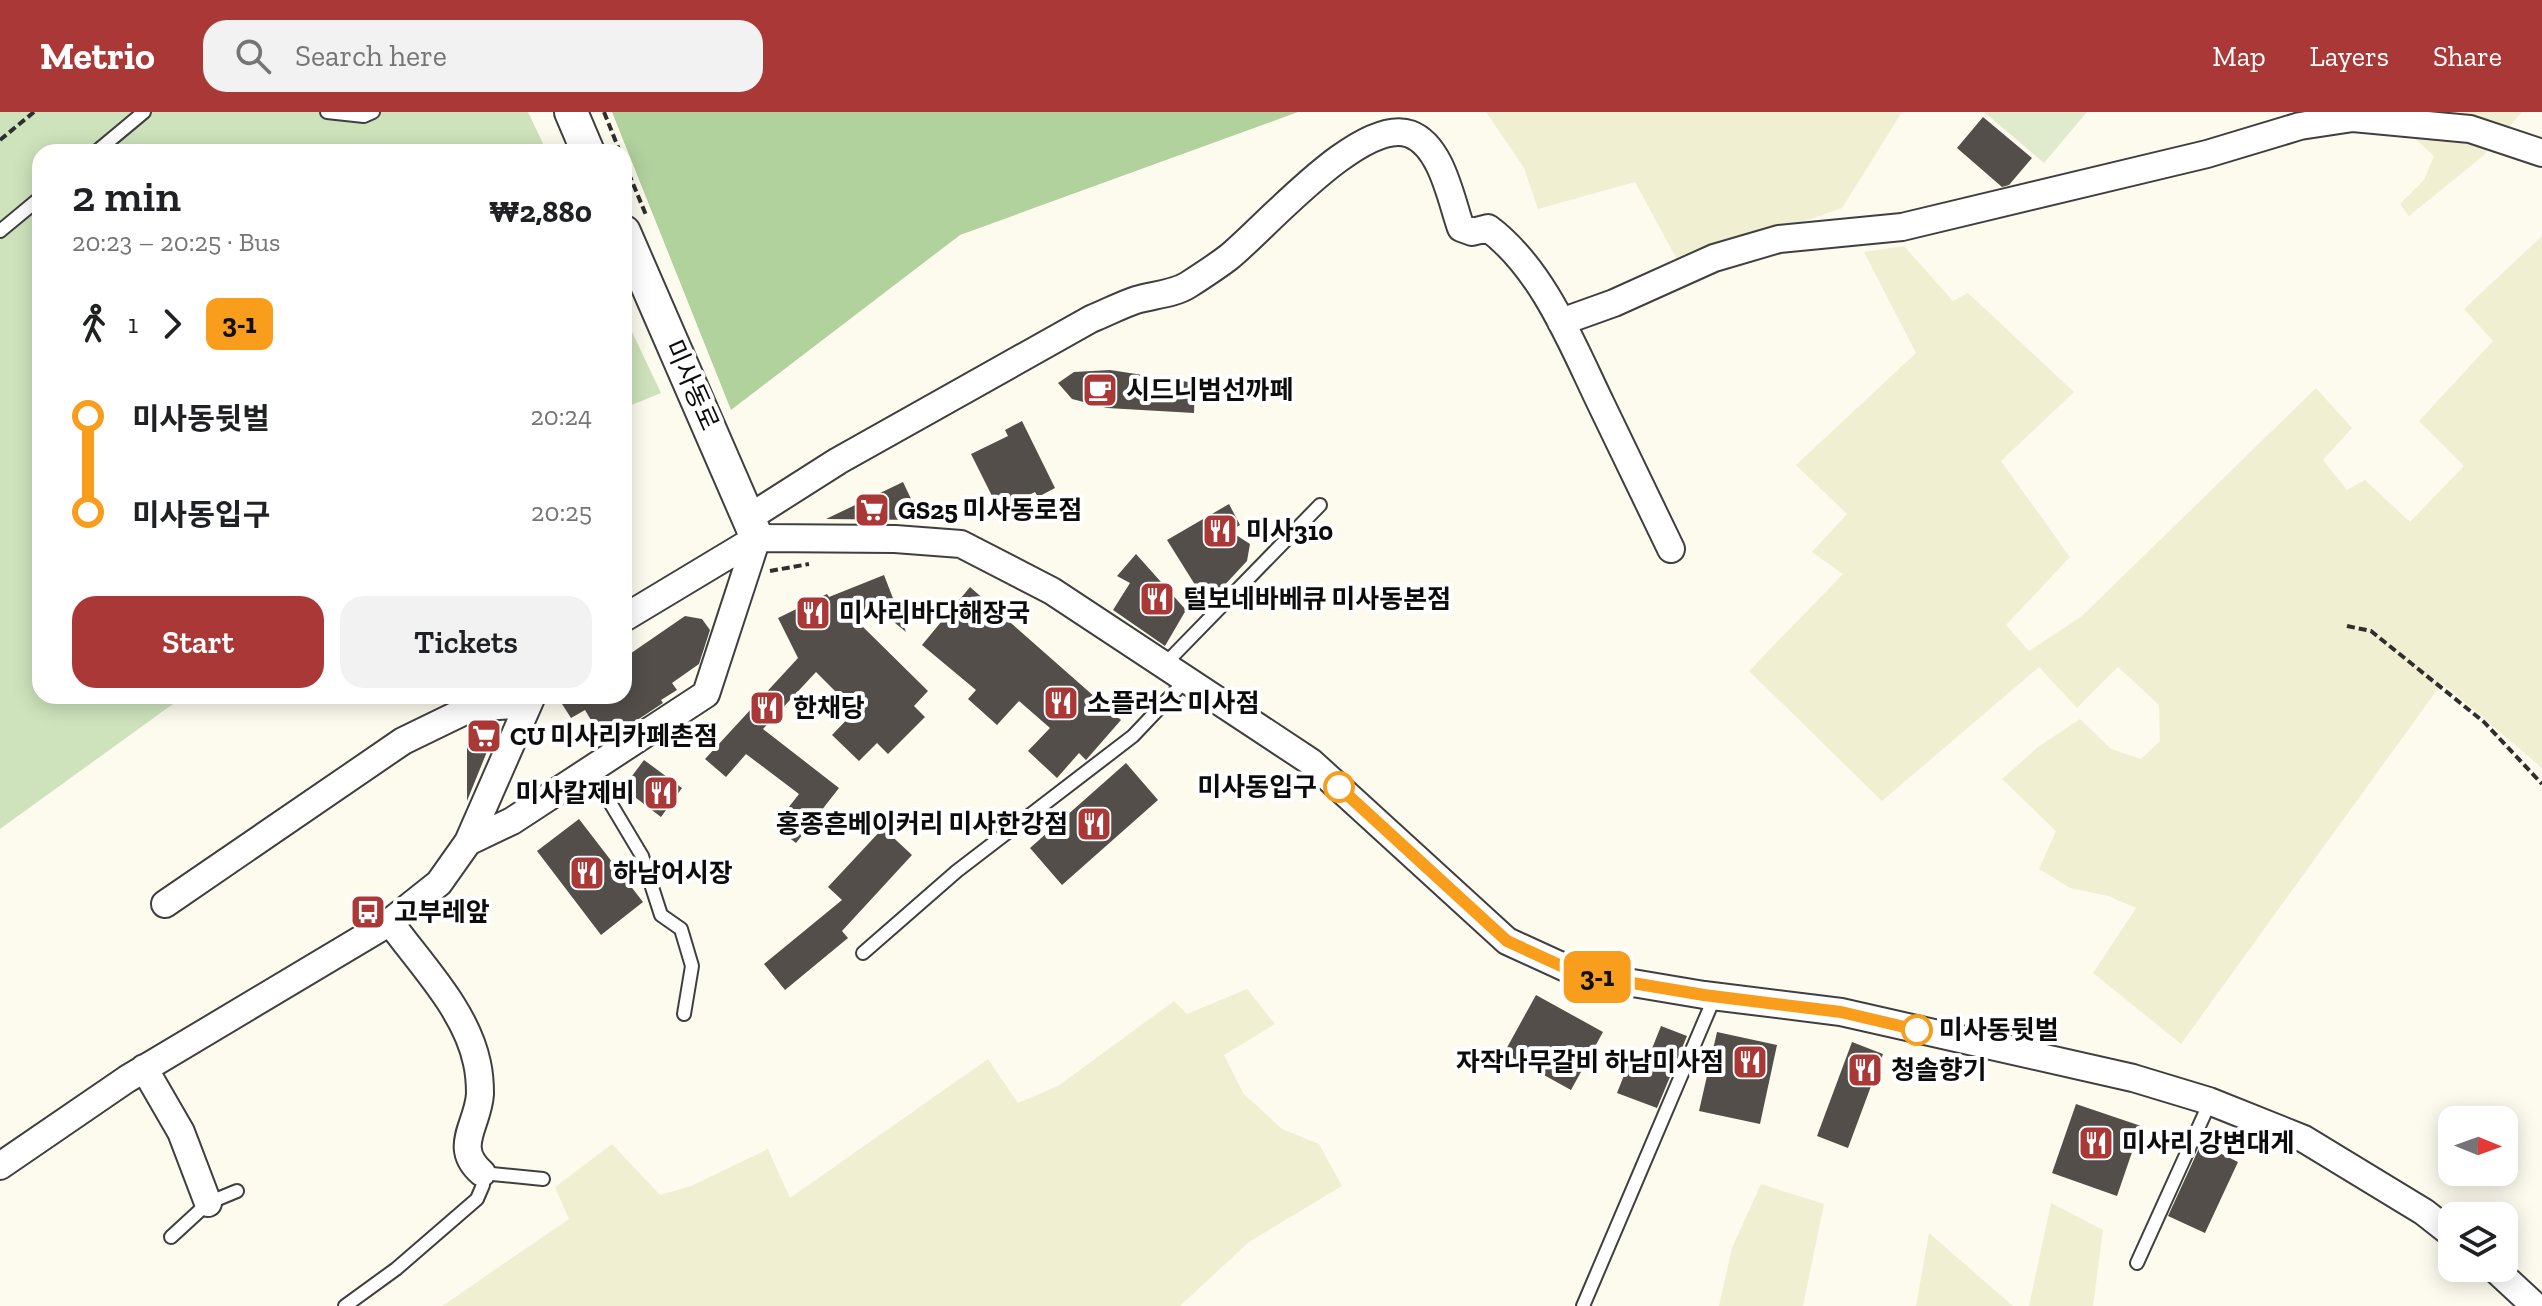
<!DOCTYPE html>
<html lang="en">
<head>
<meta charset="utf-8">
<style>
  :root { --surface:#fff; --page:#f2f2f2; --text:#202124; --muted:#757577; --accent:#aa3836 }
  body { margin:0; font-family:"Zilla Slab","Noto Sans KR",serif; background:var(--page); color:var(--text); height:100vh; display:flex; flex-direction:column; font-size:30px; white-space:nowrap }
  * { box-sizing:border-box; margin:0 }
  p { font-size:26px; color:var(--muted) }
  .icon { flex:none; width:44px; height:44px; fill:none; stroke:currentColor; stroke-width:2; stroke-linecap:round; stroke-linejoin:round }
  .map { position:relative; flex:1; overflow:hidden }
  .panel { position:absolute; left:32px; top:32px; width:600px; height:560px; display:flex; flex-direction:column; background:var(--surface); border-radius:24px; box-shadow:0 4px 20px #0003 }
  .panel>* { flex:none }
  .badge { padding:0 16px; border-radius:12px; font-size:28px; line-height:52px }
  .needle { width:52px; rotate:91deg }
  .fabs { position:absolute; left:2438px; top:994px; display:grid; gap:16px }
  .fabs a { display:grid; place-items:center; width:80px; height:80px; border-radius:16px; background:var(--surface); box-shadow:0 4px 20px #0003; font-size:40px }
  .map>.badge { position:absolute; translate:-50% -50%; box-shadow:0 0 0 4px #fff }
  .legs { display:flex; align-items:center; gap:12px; height:88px; padding:0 40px; font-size:26px }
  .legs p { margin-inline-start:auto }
  .headline { display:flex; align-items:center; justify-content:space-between; height:136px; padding:0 40px }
  h1 { font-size:44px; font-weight:600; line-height:60px }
  .button { display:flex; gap:16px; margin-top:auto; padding:16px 40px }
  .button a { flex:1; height:92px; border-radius:24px; background:var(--accent); color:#fff; font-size:32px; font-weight:600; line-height:92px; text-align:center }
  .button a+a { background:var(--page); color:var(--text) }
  ul { padding:0 40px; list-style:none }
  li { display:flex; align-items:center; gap:28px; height:96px; font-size:30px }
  li i { display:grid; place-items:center; width:12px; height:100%; margin:0 10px; background:currentColor }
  li i::after { content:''; width:20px; height:20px; margin:-10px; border:6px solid; border-radius:50%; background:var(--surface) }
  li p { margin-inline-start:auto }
  li:first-child i { background:linear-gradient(#0000 50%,currentColor 0) }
  li:last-child i { background:linear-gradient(currentColor 50%,#0000 0) }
  header { display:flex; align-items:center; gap:48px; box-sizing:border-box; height:112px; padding:0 40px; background:var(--accent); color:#fff }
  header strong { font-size:38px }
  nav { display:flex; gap:44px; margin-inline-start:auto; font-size:28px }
  .search { width:560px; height:72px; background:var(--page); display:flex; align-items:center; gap:20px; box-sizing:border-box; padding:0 28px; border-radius:24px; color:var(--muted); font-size:30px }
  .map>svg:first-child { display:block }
  .farmland { fill:#f0efd1 }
  .green { fill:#cee3bc }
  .forest { fill:#b1d19d }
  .pitch { fill:#dfebcc }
  .building { fill:#534e4a }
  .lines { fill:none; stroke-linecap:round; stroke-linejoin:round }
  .service-casing { stroke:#3f3f3f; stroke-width:16 }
  .minor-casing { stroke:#3f3f3f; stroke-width:30 }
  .tertiary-casing { stroke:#3f3f3f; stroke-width:36 }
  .path { stroke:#2e2e2e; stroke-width:4; stroke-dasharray:8 4; stroke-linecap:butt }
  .service { stroke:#fff; stroke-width:12 }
  .minor { stroke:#fff; stroke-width:26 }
  .tertiary { stroke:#fff; stroke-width:32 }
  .line-1-casing { stroke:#fff; stroke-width:18 }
  .line-1 { stroke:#f99d1c; stroke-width:12 }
  .stop-1-dot { fill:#fff; stroke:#f99d1c; stroke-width:4 }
  .labels { text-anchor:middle; stroke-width:8; stroke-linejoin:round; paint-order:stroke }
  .street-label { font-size:26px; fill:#0c0c0c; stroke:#fff }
  .poi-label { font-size:26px; font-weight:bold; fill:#0c0c0c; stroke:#fff; text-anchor:start }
  .stop-label { font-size:26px; font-weight:bold; fill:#0c0c0c; stroke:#fff; text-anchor:end }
</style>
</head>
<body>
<header>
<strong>Metrio</strong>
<div class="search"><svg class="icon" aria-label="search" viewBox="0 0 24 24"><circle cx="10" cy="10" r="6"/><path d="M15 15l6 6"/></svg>Search here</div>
<nav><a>Map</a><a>Layers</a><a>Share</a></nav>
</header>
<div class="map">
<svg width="2542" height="1194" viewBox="0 0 2542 1194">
  <rect width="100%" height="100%" fill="#fdfbee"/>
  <!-- farmland -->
  <path class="farmland" d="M1486 0H1902L1842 96 1680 153 1635 70 1538 97 1524 56Z
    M2385 0H2522L2483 44 2409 104 2400 92 2424 68 2434 44Z
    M2542 124V656L2442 571 2181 932 2093 861 2136 796 2108 784 2070 776 2039 757 2056 719 2002 667 2038 635 2080 607 2111 637 2141 647 2160 629 2159 593 2118 555 2077 596 2039 555 1882 689 1749 559 1843 462 1812 440 1847 402 1796 353 1916 241 1864 140 1904 134 1953 189 1968 181 2074 280 2001 349 2070 445 2006 513 2029 539 2082 504 2316 276 2352 316 2323 348 2347 378 2365 368 2410 410 2464 354 2419 309 2493 229 2464 197Z
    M1247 877 1275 912 1224 943 1243 981 1282 1017 1319 1032 1342 1074 1249 1130 1180 1194H442L569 1107 555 1075 612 1032 660 1083 691 1074 768 1037 790 1086 988 947 1018 991 1058 974 1174 889 1187 902Z
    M1761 1072 1824 1092 1803 1194H1719L1732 1136Z
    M2051 1091 2103 1118 2093 1194H2029Z
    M1929 1121 2013 1194H1916Z"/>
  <!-- green -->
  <path class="green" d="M0 0H528L547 40H40V584H184L0 717Z
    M624 203 661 281 624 296Z"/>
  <!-- forest -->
  <path class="forest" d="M612 0H1298L960 123 731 298Z"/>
  <!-- pitch -->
  <path class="pitch" d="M1984 0H2087L2044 51Z"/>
  <!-- building -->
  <path class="building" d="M1983 5 2032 46 2009 73 2002 75 1957 36Z
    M1110 258 1195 271 1194 301 1107 296 1072 287 1058 271 1074 260Z
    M1022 309 1055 376 1038 385 1035 380 999 398 971 342 1008 324 1005 318Z
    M903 370 921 408 826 407Z
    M1229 392 1240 413 1230 419 1250 432 1247 449 1207 492 1167 428Z
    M1136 442 1186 498 1165 534 1113 498 1130 471 1117 464Z
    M884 463 906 520 873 493 858 510 928 579 914 594 925 605 888 642 877 631 859 649 832 623 855 599 816 560 763 617 839 676 796 731 774 714 799 682 746 642 726 665 705 647 798 546 778 506 827 482 829 485Z
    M970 475 1121 608 1086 648 1079 641 1057 666 1028 639 1050 616 1019 589 997 613 968 587 976 578 922 533Z
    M685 504 702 507 710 518 699 552 672 571 677 578 661 588 663 591 604 630 585 598 571 606 562 592 575 584H624V546Z
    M481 611 497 615 467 689V622Z
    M644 648 682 676 661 705 623 676Z
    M1126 651 1158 688 1062 773 1030 736Z
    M579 707 643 790 601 823 537 739Z
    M883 716 912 743 842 819 848 826 785 878 764 852 842 788 828 775Z
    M1536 883 1603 920 1571 978 1504 941Z
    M1661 914 1687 924 1657 996 1617 981 1632 943 1647 949Z
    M1717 920 1777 933 1760 1012 1699 999Z
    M1852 930 1883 942 1848 1036 1817 1024Z
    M2076 992 2141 1014 2117 1084 2052 1061Z
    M2201 1032 2238 1050 2205 1121 2168 1104Z"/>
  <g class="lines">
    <defs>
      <path id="service" d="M327 0 364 4 373 0
        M96 40 144 0
        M0 119 40 86
        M1164 553 1320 393
        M590 657 642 744 661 803 681 817 692 854 684 902
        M863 841 957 759 1133 624 1186 568
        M171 1125 208 1091 237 1079
        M2137 1151 2210 990
        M345 1194 396 1157 477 1087 483 1073 482 1061 543 1067
        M1583 1194 1715 884"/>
      <path id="minor" d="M1561 210 1614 191 1714 146 1779 127 1902 115 2207 42 2300 14 2353 6 2470 17 2542 41
        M750 405 838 349 1091 207C1106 201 1121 193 1136 188 1152 183 1174 182 1188 173 1202 164 1216 155 1229 145 1265 116 1361 4 1410 22 1442 34 1451 88 1461 116L1472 120 1488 116C1543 157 1572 232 1601 292 1624 340 1647 388 1671 437
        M624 506 757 426 895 427 961 432 1052 479 1311 650 1507 829 1579 862 1704 883 1841 900 2133 966 2209 989 2304 1027 2424 1100 2452 1122
        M468 730 512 709 706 582 757 426
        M165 792 403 629 471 596 527 592
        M390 810C421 853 466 898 477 951 479 960 480 973 480 982 478 1014 452 1035 482 1061
        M144 956 181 1020 208 1091
        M0 1054 127 967 390 810 439 771 468 730 532 584
        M2494 1156 2535 1194"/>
      <path id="tertiary" d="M571 0 588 40
        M624 120 757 426"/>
    </defs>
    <!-- service casing -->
    <use href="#service" class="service-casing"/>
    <!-- minor casing -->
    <use href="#minor" class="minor-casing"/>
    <!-- tertiary casing -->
    <use href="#tertiary" class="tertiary-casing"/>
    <!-- path -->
    <path class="path" d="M604 0 620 40
      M0 28 34 0
      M624 50 646 103
      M770 459 809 452
      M2347 514 2371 519 2484 610 2542 672"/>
    <!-- service -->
    <use href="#service" class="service"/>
    <!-- minor -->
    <use href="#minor" class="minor"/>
    <!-- tertiary -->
    <use href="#tertiary" class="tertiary"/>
  </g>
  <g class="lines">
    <defs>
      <path id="line-1" d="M1339 675 1507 829 1579 862 1704 883 1841 900 1917 918"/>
    </defs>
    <!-- line-1 casing -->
    <use href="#line-1" class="line-1-casing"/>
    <!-- line-1 -->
    <use href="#line-1" class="line-1"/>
  </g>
  <!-- icons -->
  <defs>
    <symbol id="cafe-square" viewBox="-11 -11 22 22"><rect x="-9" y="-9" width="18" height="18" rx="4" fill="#aa3836" stroke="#fff"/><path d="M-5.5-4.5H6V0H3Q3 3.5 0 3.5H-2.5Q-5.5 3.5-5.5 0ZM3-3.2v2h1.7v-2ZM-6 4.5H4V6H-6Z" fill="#fff"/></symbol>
    <symbol id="supermarket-square" viewBox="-11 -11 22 22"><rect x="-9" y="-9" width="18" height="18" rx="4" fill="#aa3836" stroke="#fff"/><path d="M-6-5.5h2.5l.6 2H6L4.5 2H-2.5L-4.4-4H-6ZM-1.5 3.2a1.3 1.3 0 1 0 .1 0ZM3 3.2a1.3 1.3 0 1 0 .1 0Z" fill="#fff"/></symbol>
    <symbol id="restaurant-square" viewBox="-11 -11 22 22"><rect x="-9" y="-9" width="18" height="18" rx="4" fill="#aa3836" stroke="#fff"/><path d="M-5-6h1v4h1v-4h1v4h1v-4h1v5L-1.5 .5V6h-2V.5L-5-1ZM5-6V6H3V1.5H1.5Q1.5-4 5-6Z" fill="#fff"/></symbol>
    <symbol id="bus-square" viewBox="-11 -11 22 22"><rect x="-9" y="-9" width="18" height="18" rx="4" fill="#aa3836" stroke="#fff"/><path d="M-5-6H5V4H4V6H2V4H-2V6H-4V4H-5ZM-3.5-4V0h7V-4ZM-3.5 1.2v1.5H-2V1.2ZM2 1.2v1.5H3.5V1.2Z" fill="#fff"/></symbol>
  </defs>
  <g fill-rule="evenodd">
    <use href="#cafe-square" x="1080" y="258" width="40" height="40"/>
    <use href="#supermarket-square" x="852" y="378" width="40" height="40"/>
    <use href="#restaurant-square" x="1200" y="399" width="40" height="40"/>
    <use href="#restaurant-square" x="1137" y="467" width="40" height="40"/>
    <use href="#restaurant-square" x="793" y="481" width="40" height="40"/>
    <use href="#restaurant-square" x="1041" y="571" width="40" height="40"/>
    <use href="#restaurant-square" x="747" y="576" width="40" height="40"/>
    <use href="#supermarket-square" x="464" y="604" width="40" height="40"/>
    <use href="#restaurant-square" x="641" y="661" width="40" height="40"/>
    <use href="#restaurant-square" x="1074" y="692" width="40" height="40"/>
    <use href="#restaurant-square" x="567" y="741" width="40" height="40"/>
    <use href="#bus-square" x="348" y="780" width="40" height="40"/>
    <use href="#restaurant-square" x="1730" y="930" width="40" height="40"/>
    <use href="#restaurant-square" x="1845" y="938" width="40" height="40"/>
    <use href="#restaurant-square" x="2076" y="1011" width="40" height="40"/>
  </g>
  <!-- markers -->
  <g class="stop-1-dot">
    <circle cx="1339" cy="675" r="14"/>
    <circle cx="1917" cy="918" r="14"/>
  </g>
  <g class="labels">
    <!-- street labels -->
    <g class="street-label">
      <text transform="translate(692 273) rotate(66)" y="9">미사동로</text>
    </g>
    <!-- poi labels -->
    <g class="poi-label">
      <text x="1126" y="287">시드니범선까페</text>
      <text x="898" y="407">GS25 미사동로점</text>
      <text x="1246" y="428">미사310</text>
      <text x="1183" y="496">털보네바베큐 미사동본점</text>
      <text x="839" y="510">미사리바다해장국</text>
      <text x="1087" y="600">소플러스 미사점</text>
      <text x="793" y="605">한채당</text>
      <text x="510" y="633">CU 미사리카페촌점</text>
      <text x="635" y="690" text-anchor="end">미사칼제비</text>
      <text x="1068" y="721" text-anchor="end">홍종흔베이커리 미사한강점</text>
      <text x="613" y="770">하남어시장</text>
      <text x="394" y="809">고부레앞</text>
      <text x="1724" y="959" text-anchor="end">자작나무갈비 하남미사점</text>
      <text x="1891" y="967">청솔향기</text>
      <text x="2122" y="1040">미사리 강변대게</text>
    </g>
    <!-- stop labels -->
    <g class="stop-label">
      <text x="1317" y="684">미사동입구</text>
      <text x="1939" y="927" text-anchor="start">미사동뒷벌</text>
    </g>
  </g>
</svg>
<div class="fabs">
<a><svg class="needle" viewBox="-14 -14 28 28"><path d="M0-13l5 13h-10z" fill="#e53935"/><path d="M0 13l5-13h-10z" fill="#757577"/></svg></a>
<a><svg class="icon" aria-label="layers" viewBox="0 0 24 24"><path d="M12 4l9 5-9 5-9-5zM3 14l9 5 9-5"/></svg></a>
</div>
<b class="badge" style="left:1597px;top:865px;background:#f99d1c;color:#111">3-1</b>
<section class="panel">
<div class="headline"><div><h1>2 min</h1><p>20:23 – 20:25 · Bus</p></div><b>₩2,880</b></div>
<div class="legs"><svg class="icon" aria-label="walk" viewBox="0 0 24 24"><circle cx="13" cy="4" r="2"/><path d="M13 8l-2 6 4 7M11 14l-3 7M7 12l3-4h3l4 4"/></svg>1<svg class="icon" aria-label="forward" viewBox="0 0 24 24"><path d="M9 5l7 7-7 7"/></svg><b class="badge" style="background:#f99d1c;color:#111">3-1</b></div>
<ul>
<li><i style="color:#f99d1c"></i><b>미사동뒷벌</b><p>20:24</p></li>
<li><i style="color:#f99d1c"></i><b>미사동입구</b><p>20:25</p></li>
</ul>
<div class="button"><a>Start</a><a>Tickets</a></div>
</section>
</div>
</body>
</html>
